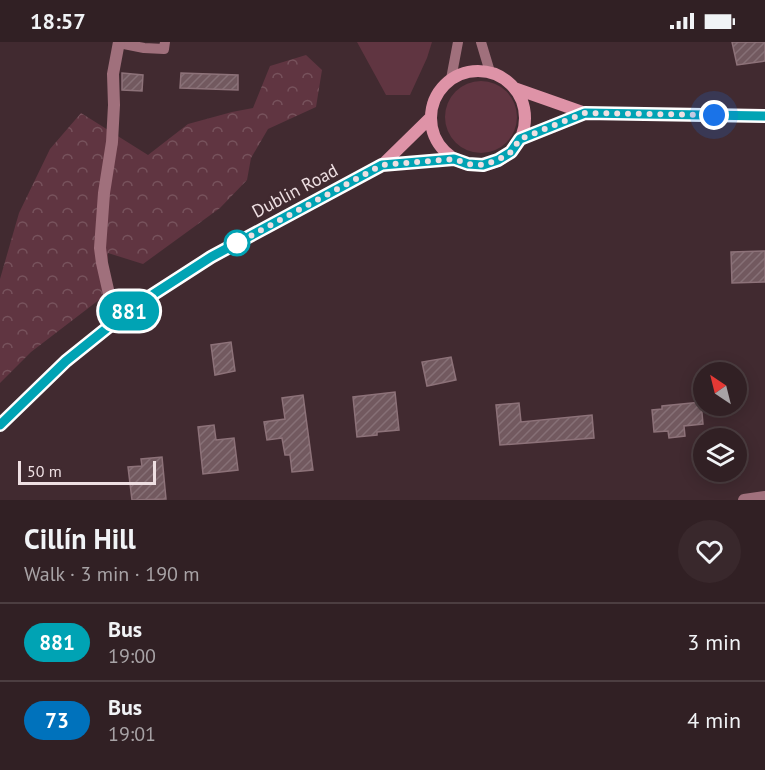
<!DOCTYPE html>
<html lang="en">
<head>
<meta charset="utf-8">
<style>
  :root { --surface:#312024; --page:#39282c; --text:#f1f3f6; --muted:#a8a3a6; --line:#4c3e41 }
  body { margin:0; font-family:"PT Sans",sans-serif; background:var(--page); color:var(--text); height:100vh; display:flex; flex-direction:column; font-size:22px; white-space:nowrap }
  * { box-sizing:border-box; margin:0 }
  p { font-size:20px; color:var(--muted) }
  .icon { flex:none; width:33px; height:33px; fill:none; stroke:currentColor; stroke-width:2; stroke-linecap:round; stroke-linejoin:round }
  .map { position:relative; height:458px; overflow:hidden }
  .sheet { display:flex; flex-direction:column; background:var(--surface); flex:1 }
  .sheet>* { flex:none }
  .badge { padding:0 12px; border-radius:20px; font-size:21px; line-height:39px }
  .needle { width:39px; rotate:325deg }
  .controls { position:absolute; left:693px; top:320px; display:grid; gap:12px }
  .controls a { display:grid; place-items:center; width:54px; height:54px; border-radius:50%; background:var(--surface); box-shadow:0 3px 15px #0003,0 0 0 2px var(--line); font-size:30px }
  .scale { position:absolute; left:18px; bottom:15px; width:138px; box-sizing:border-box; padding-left:6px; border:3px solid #eedfe2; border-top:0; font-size:16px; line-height:21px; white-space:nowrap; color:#eedfe2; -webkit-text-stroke:4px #412a30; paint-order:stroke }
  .you { position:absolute; width:30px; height:30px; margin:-15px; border:4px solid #fff; border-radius:50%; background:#1a73e8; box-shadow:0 0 0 9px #1a73e833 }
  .map>.badge { position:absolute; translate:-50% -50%; box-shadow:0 0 0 3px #fff }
  .round { display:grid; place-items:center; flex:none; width:63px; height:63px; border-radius:32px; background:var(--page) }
  .summary { display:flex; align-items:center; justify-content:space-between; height:102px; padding:0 24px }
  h1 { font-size:28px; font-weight:800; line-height:45px }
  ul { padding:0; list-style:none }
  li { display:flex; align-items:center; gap:18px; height:78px; padding:0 24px; border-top:2px solid var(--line) }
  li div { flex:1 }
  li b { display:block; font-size:22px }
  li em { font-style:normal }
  li .badge { min-width:66px; font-weight:700; text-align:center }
  .status { display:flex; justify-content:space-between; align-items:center; height:42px; padding:0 30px; background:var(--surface); direction:ltr }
  .status svg { height:16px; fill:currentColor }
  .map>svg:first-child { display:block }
  .grass { fill:#603541 }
  .forest { fill:url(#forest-crowns) }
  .building { fill:url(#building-hatch); stroke:#8d7279; stroke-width:1.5 }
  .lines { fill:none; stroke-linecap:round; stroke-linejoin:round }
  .service { stroke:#a0707c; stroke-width:10 }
  .minor { stroke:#a0707c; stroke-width:12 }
  .secondary { stroke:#de93a7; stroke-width:12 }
  .line-casing { stroke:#fff; stroke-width:14 }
  .line { stroke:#00a3b4; stroke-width:9 }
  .walk { stroke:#eedfe2; stroke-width:6; stroke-dasharray:0 10.8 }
  .stop-dot { fill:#fff; stroke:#00a3b4; stroke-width:3 }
  .labels { text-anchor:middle; stroke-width:5; stroke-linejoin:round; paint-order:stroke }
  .street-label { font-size:18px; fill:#eedfe2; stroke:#412a30 }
</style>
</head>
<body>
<div class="status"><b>18:57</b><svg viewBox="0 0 49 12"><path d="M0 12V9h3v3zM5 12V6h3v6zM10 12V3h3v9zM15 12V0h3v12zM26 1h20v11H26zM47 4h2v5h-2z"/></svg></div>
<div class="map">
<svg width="765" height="458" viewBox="0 0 765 458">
  <defs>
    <pattern id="forest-crowns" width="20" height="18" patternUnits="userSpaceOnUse" patternTransform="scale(1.5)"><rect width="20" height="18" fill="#603541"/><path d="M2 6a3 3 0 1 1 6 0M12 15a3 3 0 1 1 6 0" fill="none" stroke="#77525c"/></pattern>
    <pattern id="building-hatch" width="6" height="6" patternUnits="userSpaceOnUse" patternTransform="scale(1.5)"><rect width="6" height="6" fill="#72595f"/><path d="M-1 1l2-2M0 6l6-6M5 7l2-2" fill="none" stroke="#867076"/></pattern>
  </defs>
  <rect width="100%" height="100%" fill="#412a30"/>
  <!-- grass -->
  <path class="grass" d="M357 0H432L427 16 410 53H386Z
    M445 75a36 36 0 1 1 72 0a36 36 0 1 1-72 0Z"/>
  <!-- forest -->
  <path class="forest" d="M306 13 322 28 316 65 268 87 251 116 247 138 220 166 143 222 108 211V251L31 310 0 341V237L19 171 50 107 81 71 148 113 188 82 232 70 253 66 270 24Z"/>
  <!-- building -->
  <path class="building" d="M732 0H765V19L737 23Z
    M122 31 143 33 142 49 122 48Z
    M181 31 238 33V48L180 46Z
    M765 209V240L732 241 731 210Z
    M231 300 235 329 215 333 211 303Z
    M451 315 456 338 427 344 422 320Z
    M395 350 399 388 377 390V393L357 395 353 355Z
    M303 353 313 428 292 430 290 413H285L282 396 267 398 264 380 285 377 282 356Z
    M701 360 703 382 684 384 685 394 669 396 668 389 654 390 652 368 662 367V364Z
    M519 361 521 380 592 373 594 396 500 403 496 363Z
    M214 383 216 398 234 396 238 428 203 432 198 385Z
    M162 415 166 457 132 458 128 425 142 424 141 417Z"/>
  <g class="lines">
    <!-- service -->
    <path class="service" d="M481 0 490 30
      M119 1 144 6 164 7 165 0
      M451 37 458 0"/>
    <!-- minor -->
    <path class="minor" d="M119 0 113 32 114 63 112 100 104 151 100 206 102 221 109 252 132 266
      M744 458 765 455"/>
    <!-- secondary -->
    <path class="secondary" d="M431 76a47 47 0 1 1 94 0a47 47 0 1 1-94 0Z
      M514 46 585 71 765 74
      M520 97 585 71
      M382 123 454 117
      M0 383 66 319 132 266 211 215 382 123 430 76"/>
  </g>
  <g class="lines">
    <defs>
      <path id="line" d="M0 383 66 319 132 266 211 215 382 123 454 117 468 122 483 123 498 118 511 110 520 97 585 71 765 74"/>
    </defs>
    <!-- line casing -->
    <use href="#line" class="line-casing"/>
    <!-- line -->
    <use href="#line" class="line"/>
    <!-- walk -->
    <path class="walk" d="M237 201 230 205 382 123 454 117 468 122 483 123 498 118 511 110 520 97 585 71 714 73"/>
  </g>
  <!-- markers -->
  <circle class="stop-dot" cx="237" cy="201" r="12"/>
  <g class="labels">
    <!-- street labels -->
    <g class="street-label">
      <text transform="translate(295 149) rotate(-28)" y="6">Dublin Road</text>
    </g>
  </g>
</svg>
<div class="controls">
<a><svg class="needle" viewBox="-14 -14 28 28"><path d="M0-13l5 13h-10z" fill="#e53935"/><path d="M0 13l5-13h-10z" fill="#a8a3a6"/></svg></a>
<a><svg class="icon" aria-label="layers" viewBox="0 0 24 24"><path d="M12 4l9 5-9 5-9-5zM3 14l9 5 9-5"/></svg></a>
</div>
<div class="scale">50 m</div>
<div class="you" style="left:714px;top:73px"></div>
<b class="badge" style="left:129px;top:269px;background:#00a3b4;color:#fff">881</b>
</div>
<section class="sheet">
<div class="summary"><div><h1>Cillín Hill</h1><p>Walk · 3 min · 190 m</p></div><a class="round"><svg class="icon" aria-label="heart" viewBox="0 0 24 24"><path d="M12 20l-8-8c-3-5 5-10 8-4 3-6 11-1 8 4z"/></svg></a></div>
<ul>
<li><span class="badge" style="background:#00a3b4;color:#fff">881</span><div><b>Bus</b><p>19:00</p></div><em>3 min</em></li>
<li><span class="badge" style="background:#0072bc;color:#fff">73</span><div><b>Bus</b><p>19:01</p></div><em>4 min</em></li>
</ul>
</section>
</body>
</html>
